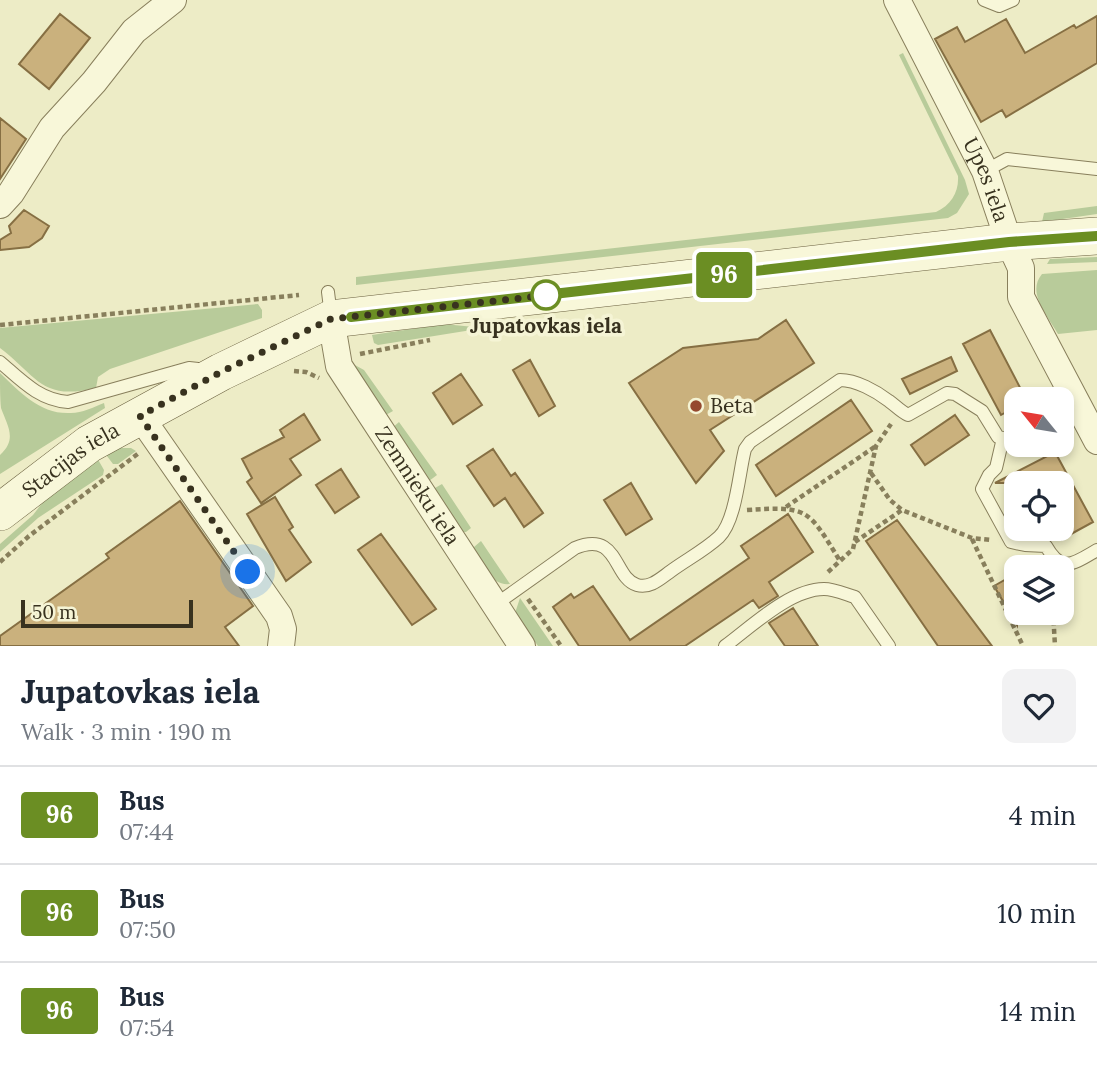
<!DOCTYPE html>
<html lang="en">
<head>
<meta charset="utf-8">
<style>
  :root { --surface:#fff; --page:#f2f2f3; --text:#1f2937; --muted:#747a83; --line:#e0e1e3 }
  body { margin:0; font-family:Lora,serif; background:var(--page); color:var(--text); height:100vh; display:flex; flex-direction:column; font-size:26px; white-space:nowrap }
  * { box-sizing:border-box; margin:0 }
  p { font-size:23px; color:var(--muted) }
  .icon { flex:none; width:38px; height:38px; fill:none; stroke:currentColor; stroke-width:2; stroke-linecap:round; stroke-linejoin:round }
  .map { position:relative; height:646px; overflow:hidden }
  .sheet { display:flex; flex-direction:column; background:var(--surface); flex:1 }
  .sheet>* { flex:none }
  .badge { padding:0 14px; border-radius:5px; font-size:24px; line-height:46px }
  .needle { width:46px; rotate:300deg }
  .fabs { position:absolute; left:1004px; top:387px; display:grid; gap:14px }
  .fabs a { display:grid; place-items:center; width:70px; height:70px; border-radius:14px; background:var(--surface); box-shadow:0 4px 10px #0003; font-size:35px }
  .scale { position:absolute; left:21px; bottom:18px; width:172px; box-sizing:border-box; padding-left:7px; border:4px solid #38321f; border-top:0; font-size:19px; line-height:24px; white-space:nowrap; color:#38321f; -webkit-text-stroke:5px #f5f4d5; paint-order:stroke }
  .you { position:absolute; width:35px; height:35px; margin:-18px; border:5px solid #fff; border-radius:50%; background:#1a73e8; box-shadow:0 0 0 10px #1a73e833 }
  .map>.badge { position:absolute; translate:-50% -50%; box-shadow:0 0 0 4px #fff }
  .round { display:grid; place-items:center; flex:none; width:74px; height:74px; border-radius:14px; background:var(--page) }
  .overview { display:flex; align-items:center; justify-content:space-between; height:119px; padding:0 21px }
  h1 { font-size:33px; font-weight:700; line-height:52px }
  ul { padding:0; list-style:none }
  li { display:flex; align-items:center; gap:21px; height:98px; padding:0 21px; border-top:2px solid var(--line) }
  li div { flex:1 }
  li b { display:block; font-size:26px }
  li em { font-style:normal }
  li .badge { min-width:77px; font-weight:700; text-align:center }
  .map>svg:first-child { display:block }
  .green { fill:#b8cb9a }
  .building { fill:#cab17d; stroke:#866f43; stroke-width:2 }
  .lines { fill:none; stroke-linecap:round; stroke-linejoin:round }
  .lane-casing { stroke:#887f5c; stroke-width:14 }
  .street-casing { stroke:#887f5c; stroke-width:28 }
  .secondary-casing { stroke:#6a603f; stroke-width:38 }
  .path { stroke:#887f5c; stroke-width:4.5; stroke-dasharray:5 3.5; stroke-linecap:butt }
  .lane { stroke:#f8f7d9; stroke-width:12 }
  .street { stroke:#f8f7d9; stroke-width:26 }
  .secondary { stroke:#f8f7d9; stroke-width:37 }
  .line-casing { stroke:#fff; stroke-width:16 }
  .line { stroke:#6b8e23; stroke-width:10 }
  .walk { stroke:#38321f; stroke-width:7; stroke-dasharray:0 12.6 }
  .stop-dot { fill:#fff; stroke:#6b8e23; stroke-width:3.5 }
  .poi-dot { fill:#95482e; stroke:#f5f4d5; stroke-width:2.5 }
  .labels { text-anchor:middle; stroke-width:7; stroke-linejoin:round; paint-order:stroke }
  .street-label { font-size:21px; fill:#38321f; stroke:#f5f4d5 }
  .stop-label { font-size:21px; font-weight:bold; fill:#38321f; stroke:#f5f4d5 }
  .poi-label { font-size:21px; fill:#38321f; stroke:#f5f4d5; text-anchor:start }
</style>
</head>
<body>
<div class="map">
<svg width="1097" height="646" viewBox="0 0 1097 646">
  <rect width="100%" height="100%" fill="#edecc6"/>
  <!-- green -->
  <path class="green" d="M903 53 965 180 969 194 957 213 948 218 356 285V277L936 212C951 205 959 192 958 176L899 55Z
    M1097 206V214L1042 222 1044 213Z
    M1097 257V262L1047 264 1050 259Z
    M1097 270V330L1058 334C1048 316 1026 293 1042 274Z
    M258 304 262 310V318L110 369 98 377 96 388C41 401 38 377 0 348V328Z
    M444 324 484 328 378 345 374 343 372 335Z
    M353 364 364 370 393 411 384 416Z
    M0 373C20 392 41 415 71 413 82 413 94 407 104 403L105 408 0 474V455C18 439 7 425 1 408 0 398 0 383 0 373Z
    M399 422 437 475 429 481 391 429Z
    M114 448H131L136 451 118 464H113L104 452Z
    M96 456 104 470 103 475 38 518 0 552V544L33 515 50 493Z
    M442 484 471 528 466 532H462L434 492 435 488Z
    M481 541 510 584C491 586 484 566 474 552V547Z
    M520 598 553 646H538L515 613Z"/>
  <!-- building -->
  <path class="building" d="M60 14 90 38 49 89 19 64Z
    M1097 16V63L1006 117 1002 110 981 122 935 39 957 27 965 42 1006 19 1025 53 1074 25 1076 28Z
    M0 118 26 139 0 179Z
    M24 210 49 226 42 238 29 247 0 250V240L11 233 9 226Z
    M786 320 814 363 710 430 724 451 696 483 629 383 683 348 758 339Z
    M990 330 1026 399H1017V406L1001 415 963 344Z
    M951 357 957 371 910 394 902 379Z
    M530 360 555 406 539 416 513 370Z
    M461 374 482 405 453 424 433 393Z
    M851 400 872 431 776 496 756 465Z
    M304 414 320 440 290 459 301 475 261 503 247 482 252 478 242 459 284 437 280 430Z
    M955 415 969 435 925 465 911 445Z
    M493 449 511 476 515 473 543 513 524 527 505 498 494 506 467 466Z
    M1055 452 1093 522 1062 539V483H995Z
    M341 469 359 497 335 513 316 485Z
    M631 483 652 519 626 535 604 500Z
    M275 497 293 527 289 530 311 562 286 581 247 514Z
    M180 501 253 606 225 627 239 646H0V636L109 558 106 554Z
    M788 514 813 552 769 582 778 596 759 608 753 600 685 646H579L553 607 571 594 574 598 593 586 630 640 749 558 741 546Z
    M897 520 922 553 992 646H938L866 541Z
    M381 534 436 609 412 625 358 550Z
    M1017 573V625L994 586Z
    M793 608 818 646H785L769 623Z"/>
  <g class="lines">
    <defs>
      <path id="lane" d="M984 0 999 6 1013 0
        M985 171 1007 159 1097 169
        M328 292 331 316
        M0 362C21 380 39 400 68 402L189 368 207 370
        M1003 438 996 468 989 475 982 489 1011 542 1025 545 1046 546C1062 574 1073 564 1097 550
        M495 605 575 548C619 530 613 578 637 585 650 589 661 578 671 571 686 560 705 550 719 537 736 521 739 472 745 449L750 442 840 380C856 380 876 391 889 401 896 406 900 411 908 415L947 393 955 394 982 411 998 437 1008 439 1017 434
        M725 646C751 627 790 589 824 589 834 589 845 594 855 597L889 646"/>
      <g id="street">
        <path id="s1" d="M897 0 985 171 1009 242 1021 268V297L1097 441"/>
        <path d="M0 205 11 193 52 128 94 82 134 31 173 0"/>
        <path id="s2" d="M331 319 339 366 522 646"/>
        <path d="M140 416 279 616 283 629 281 646"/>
      </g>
      <g id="secondary">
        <path id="s3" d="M0 512 89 444 221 372 331 319 1009 242 1097 236"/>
      </g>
    </defs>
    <!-- lane casing -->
    <use href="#lane" class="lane-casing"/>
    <!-- street casing -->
    <use href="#street" class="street-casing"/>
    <!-- secondary casing -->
    <use href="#secondary" class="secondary-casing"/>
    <!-- path -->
    <path class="path" d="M0 325 299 295
      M360 354 430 340
      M294 371 306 372 319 378
      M871 473 890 500 902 510
      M786 507 876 446
      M747 510C809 506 808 509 840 561
      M972 539 1023 646
      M855 542 902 510 972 538 991 540
      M0 562 29 536 139 453
      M828 572 853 549 876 446 891 424
      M528 599 561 646
      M1053 612 1055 646"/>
    <!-- lane -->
    <use href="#lane" class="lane"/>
    <!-- street -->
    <use href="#street" class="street"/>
    <!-- secondary -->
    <use href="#secondary" class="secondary"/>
  </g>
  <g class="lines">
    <defs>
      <path id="line" d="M351 317 1009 242 1097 236"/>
    </defs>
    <!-- line casing -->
    <use href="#line" class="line-casing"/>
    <!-- line -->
    <use href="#line" class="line"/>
    <!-- walk -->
    <path class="walk" d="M248 572 140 416 221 372 331 319 558 294 546 295"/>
  </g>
  <!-- markers -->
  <circle class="stop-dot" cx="546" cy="295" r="14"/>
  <circle class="poi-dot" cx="696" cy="406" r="7"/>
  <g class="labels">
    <!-- street labels -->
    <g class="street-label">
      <text dy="7" stroke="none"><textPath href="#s1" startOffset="201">Upes iela</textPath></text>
      <text dy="7" stroke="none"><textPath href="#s3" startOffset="88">Stacijas iela</textPath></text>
      <text dy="7" stroke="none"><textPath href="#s2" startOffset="191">Zemnieku iela</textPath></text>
    </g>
    <!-- stop labels -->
    <g class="stop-label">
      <text x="546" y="333">Jupatovkas iela</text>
    </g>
    <!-- poi labels -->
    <g class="poi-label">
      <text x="710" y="413">Beta</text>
    </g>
  </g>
</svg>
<div class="fabs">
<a><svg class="needle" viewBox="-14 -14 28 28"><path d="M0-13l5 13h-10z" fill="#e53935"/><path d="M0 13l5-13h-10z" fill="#747a83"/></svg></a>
<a><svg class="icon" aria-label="locate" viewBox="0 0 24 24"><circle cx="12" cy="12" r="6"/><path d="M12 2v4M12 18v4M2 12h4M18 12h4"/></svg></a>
<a><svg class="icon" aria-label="layers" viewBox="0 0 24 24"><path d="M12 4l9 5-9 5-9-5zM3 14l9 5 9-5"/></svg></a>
</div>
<div class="scale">50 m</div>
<div class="you" style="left:248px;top:572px"></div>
<b class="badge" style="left:724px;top:275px;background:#6b8e23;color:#fff">96</b>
</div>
<section class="sheet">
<div class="overview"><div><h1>Jupatovkas iela</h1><p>Walk · 3 min · 190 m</p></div><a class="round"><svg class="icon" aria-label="heart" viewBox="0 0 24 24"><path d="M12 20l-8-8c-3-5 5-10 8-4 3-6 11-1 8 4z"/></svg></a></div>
<ul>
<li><span class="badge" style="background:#6b8e23;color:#fff">96</span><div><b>Bus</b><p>07:44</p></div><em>4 min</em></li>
<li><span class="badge" style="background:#6b8e23;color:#fff">96</span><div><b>Bus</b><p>07:50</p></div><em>10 min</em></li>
<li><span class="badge" style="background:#6b8e23;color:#fff">96</span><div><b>Bus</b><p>07:54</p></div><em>14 min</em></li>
</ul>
</section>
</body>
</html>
